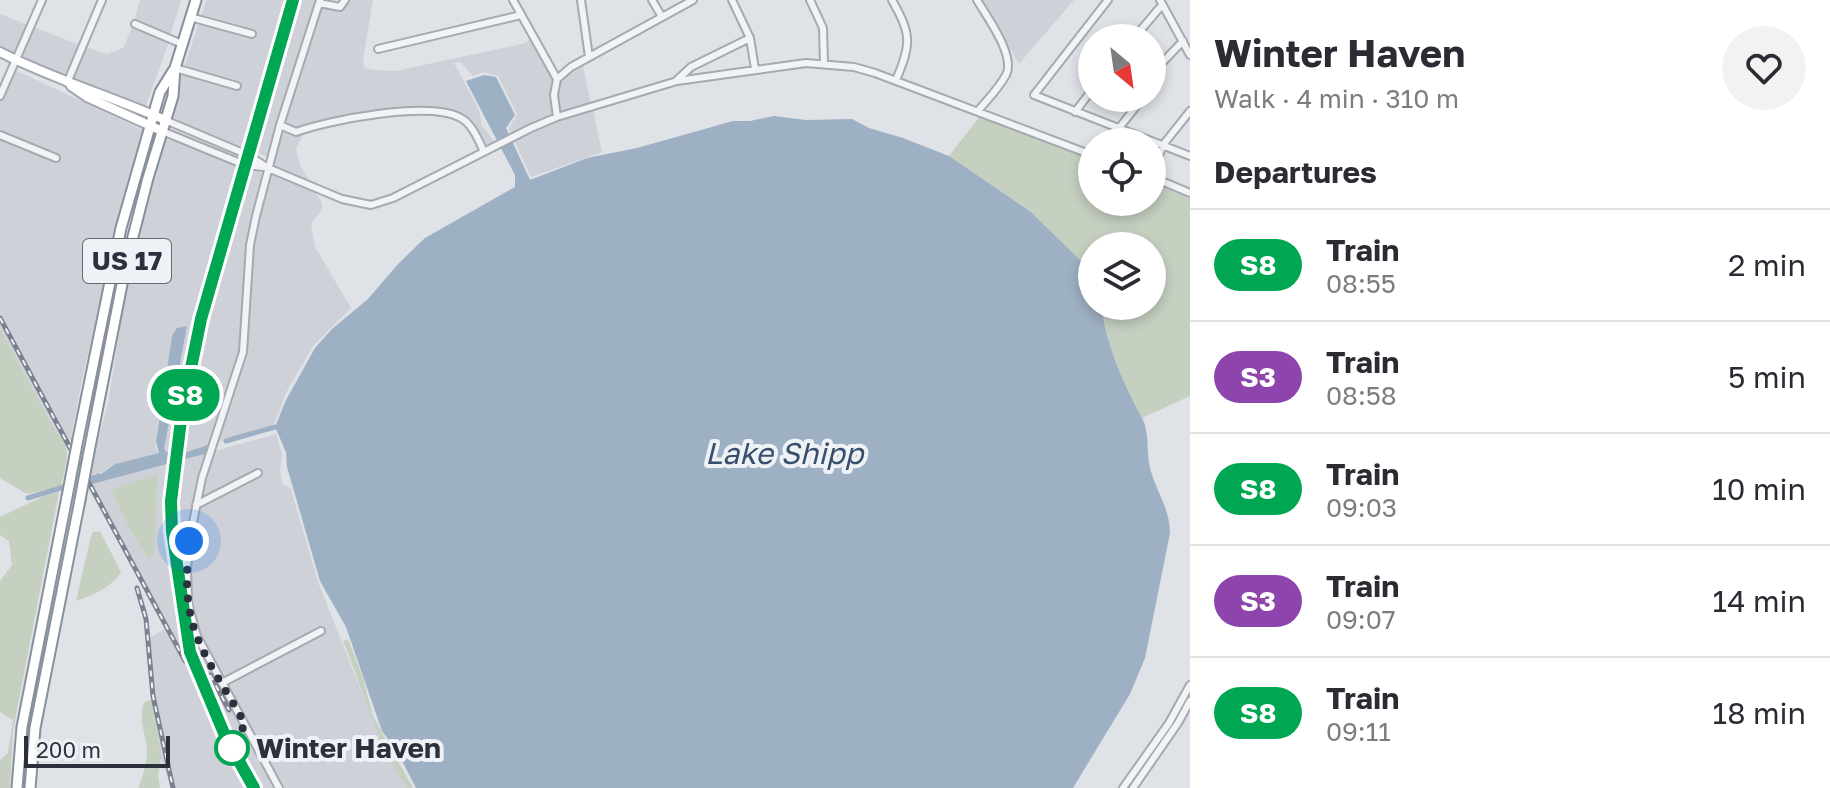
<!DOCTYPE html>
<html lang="en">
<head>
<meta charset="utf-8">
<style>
  :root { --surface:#fff; --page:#f2f2f3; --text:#2b2b33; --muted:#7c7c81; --line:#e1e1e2 }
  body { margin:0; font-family:"Golos Text",sans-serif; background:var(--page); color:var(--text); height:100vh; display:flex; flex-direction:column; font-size:30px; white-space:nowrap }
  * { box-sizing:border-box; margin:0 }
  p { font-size:26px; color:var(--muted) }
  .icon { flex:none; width:44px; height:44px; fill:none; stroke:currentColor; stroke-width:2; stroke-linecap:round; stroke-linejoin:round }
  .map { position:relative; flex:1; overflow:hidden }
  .details { display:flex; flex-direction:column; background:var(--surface); width:640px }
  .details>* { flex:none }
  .badge { padding:0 16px; border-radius:26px; font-size:28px; line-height:52px }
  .needle { width:52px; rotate:151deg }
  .controls { position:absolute; left:1078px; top:24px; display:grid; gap:16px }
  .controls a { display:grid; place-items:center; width:88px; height:88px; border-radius:50%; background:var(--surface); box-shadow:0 4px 12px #0003; font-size:40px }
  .scale { position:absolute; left:24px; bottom:20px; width:146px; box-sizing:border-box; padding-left:8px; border:4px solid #2a313c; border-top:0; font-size:22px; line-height:28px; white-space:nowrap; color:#2a313c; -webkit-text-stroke:6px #eef1f5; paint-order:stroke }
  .you { position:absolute; width:40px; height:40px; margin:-20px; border:6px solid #fff; border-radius:50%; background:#1a73e8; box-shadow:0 0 0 12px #1a73e833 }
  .map>.badge { position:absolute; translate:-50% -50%; box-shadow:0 0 0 4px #fff }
  h2 { padding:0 24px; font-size:30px; line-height:72px }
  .round { display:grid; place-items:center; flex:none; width:84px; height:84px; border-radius:42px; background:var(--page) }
  .overview { display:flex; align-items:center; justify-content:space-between; height:136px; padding:0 24px }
  h1 { font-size:38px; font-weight:700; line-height:60px }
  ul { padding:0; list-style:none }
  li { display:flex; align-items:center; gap:24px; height:112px; padding:0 24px; border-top:2px solid var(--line) }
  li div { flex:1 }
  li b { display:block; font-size:30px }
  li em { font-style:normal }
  li .badge { min-width:88px; font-weight:700; text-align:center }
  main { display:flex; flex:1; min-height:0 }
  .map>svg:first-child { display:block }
  .built { fill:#ced1d8; fill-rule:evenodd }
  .green { fill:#c5d0c1 }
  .water { fill:#9eb0c3 }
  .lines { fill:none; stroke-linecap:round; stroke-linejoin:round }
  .canal { stroke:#9eb0c3; stroke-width:5 }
  .minor-casing { stroke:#a5a9b0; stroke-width:10 }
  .major-casing { stroke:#a0a7b1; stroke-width:12 }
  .highway-casing { stroke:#88909c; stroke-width:13 }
  .minor { stroke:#f1f3f6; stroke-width:6 }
  .major { stroke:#fff; stroke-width:8 }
  .highway { stroke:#fff; stroke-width:9 }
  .rail-casing { stroke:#7a828f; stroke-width:5 }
  .rail { stroke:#eef1f5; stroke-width:2; stroke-dasharray:6; stroke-linecap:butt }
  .highway-bridge-casing { stroke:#88909c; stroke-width:13; stroke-linecap:butt }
  .highway-bridge { stroke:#fff; stroke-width:9 }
  .line-casing { stroke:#fff; stroke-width:18 }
  .line { stroke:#00a651; stroke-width:12 }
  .walk { stroke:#2a313c; stroke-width:8; stroke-dasharray:0 14.4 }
  .stop-dot { fill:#fff; stroke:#00a651; stroke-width:4 }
  .labels { text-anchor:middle; stroke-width:8; stroke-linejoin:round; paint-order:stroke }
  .shield { fill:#eef1f5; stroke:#656b74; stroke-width:2 }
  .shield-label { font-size:26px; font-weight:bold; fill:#2a313c }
  .stop-label { font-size:28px; font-weight:bold; fill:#2a313c; stroke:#eef1f5; text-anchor:start }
  .water-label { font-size:30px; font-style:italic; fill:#384f6c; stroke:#eef1f5 }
</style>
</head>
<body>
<main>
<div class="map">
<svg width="1190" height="788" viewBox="0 0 1190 788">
  <rect width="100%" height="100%" fill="#dfe2e7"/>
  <!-- built -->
  <path class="built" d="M140 0H181L170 37 134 21Z
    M206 0H317L268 157 168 118 182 73 239 88 240 83 184 68 199 22 254 37 255 32 201 17Z
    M348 0H373L363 60 364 68 373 70 396 71 526 43 531 37 554 79 552 95 554 116 511 135 509 128 517 114 498 76 483 72 473 76 460 62 454 63 479 110 482 126 496 143 485 148 463 117 451 111H385L323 120 296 129 283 123 320 6 342 9Z
    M982 0H1074L1019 64Z
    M0 14 28 25 15 54 0 47Z
    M133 26 169 42 145 108 72 78 85 47 107 54 123 48Z
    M33 27 80 45 67 76 20 56Z
    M583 66 591 104 559 114 557 95 559 81Z
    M15 70 143 130 83 375 69 447 63 436 56 432 0 329V138L57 162 59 157 0 132V100Z
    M593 109 602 152 531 177 514 140 543 126Z
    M282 129 296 134 305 132 296 148 300 165 310 183 271 166Z
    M163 138 264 174 253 215 240 352 211 444 177 455 167 452 164 449 173 390 185 339 172 336 155 446 159 454 115 464 87 481 108 404 130 263Z
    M270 172 314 190 322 203V210L311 223 315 247 351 308 313 346 287 391 274 424 257 432 217 442 246 353 252 246Z
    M276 434 282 454 280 471 282 483 291 489 318 582 372 718 407 788H282L226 685 324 633 322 628 223 680 200 636 191 602 189 573 198 507 262 474 259 470 200 500 210 464 215 451Z
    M208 453 192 503 187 541 184 590 188 619 195 637 276 788H171L161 758 149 680 147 639 167 628 89 485ZM156 474 155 552 149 560 131 532 122 511Z"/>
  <!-- green -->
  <path class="green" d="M980 116 1092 158V202H1152V181L1190 198V396L1142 418 1137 413C1121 379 1106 344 1101 306H1152V246H1092V276L1082 262 1031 212 949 156Z
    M0 329 56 432C75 445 64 468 61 487L27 494 0 478Z
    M157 474 155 552 149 560 131 532 111 490Z
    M59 492 13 731 10 788H0V760L8 753 13 720 0 712V581L12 565 9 541 0 535V517L44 496Z
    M100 531 121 572C113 586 92 596 76 601L91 536 93 532Z
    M348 639 363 678 373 716 413 788H407C377 744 363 690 343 641Z
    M151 700H153L161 758 158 776 160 788H138C144 773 149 758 146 742 143 727 139 717 144 702Z"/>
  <!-- water -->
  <path class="water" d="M484 75 496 77 515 115 506 128 530 180 587 158 637 148 733 121H750L774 116 806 120 852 119 869 128 903 138 949 156 1031 212 1082 262 1092 276V306H1101C1107 347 1123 384 1143 420 1150 435 1146 453 1150 468 1156 491 1170 509 1170 533L1145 658 1130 694 1073 788H416L397 751 382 731 346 627 320 581 287 467 286 452 275 427 286 400 315 348 332 329 368 299 399 263 425 238 515 187V175L466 81Z
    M187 326 164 449 167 452 177 455 211 444 208 453 85 486 86 481 94 479 115 464 159 453 156 442 172 336 177 328Z"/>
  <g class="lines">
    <!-- canal -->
    <path class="canal" d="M226 441 275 427
      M28 498 100 476"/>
    <defs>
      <path id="minor" d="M513 0 557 79 554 95 557 117
        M581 0 589 57
        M652 0 662 17
        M732 0 750 38 755 69
        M810 0 823 28 824 63
        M892 0C911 34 912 43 896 80
        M977 0C987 17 1016 56 1006 75 999 88 987 100 978 111
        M1108 0 1034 95 1190 156
        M1160 0 1190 55
        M319 3 340 7 345 0
        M190 17 252 34
        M135 24 182 44
        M1134 38 1162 5
        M378 49 521 15
        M175 68 237 86
        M557 79 571 67 693 0
        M677 80 691 67 750 38
        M67 83 102 0
        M1152 87 1157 68 1183 41
        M0 96 42 0
        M1075 112 1092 90
        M165 120 248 155 268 168 342 199 371 205 393 198 531 128 557 117 677 81 806 63 854 67 875 73 1092 155
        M280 125 296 132C329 120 427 101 459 117 472 123 478 139 484 152
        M1119 128 1143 98
        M162 131 245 165 263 167
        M0 135 56 158
        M1152 172 1163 145 1190 111
        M1152 177 1190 193
        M196 505 258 473
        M222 683 321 631
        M279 788 197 636 188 603 187 568 191 532 202 478 243 352 250 245 256 216 280 125 320 0
        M1123 788 1169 723 1190 685
        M1133 788 1178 723 1190 701"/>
      <path id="major" d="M0 52C53 79 110 96 165 120
        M71 86 87 97 162 131"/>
      <path id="highway" d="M78 439 121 228 155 109 160 92 173 71
        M88 457 126 264 148 178 173 96 175 68 196 0
        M17 788 22 727 67 497
        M30 788 35 728 80 500"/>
    </defs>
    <!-- minor casing -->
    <use href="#minor" class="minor-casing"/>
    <!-- major casing -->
    <use href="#major" class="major-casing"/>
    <!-- highway casing -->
    <use href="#highway" class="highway-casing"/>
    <!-- minor -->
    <use href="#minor" class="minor"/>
    <!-- major -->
    <use href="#major" class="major"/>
    <!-- highway -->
    <use href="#highway" class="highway"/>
    <defs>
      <path id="rail" d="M0 318 185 661
        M137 588 146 619 153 696 173 788
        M210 675 229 710
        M221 728 254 788
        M226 738 193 663 187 642 172 531V483L187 380 206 298 293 0"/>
    </defs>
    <!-- rail casing -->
    <use href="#rail" class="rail-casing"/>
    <!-- rail -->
    <use href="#rail" class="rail"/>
    <defs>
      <path id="highway-bridge" d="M67 497 78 439
        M80 500 88 457"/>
    </defs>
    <!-- highway-bridge casing -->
    <use href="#highway-bridge" class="highway-bridge-casing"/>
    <!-- highway-bridge -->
    <use href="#highway-bridge" class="highway-bridge"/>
  </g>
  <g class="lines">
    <defs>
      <path id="line" d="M254 788 226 738 190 652 172 531 171 501 182 412 201 319 293 0"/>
    </defs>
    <!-- line casing -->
    <use href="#line" class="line-casing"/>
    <!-- line -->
    <use href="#line" class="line"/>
    <!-- walk -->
    <path class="walk" d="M189 541C187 567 185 592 191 617 199 654 227 690 245 724L232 748"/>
  </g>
  <!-- markers -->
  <circle class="stop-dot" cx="232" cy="748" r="16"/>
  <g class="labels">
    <!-- shield labels -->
    <rect class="shield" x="83" y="239" width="88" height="44" rx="6"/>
    <g class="shield-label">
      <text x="127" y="270">US 17</text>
    </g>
    <!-- stop labels -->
    <g class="stop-label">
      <text x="256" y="758">Winter Haven</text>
    </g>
    <!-- water labels -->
    <g class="water-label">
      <text x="784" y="464">Lake Shipp</text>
    </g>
  </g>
</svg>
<div class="controls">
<a><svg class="needle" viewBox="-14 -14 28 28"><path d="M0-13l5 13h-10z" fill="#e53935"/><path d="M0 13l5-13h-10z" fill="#7c7c81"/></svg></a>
<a><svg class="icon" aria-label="locate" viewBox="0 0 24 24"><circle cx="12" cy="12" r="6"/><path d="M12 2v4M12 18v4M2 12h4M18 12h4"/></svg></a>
<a><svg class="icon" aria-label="layers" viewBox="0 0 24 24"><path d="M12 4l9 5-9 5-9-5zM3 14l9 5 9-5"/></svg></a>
</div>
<div class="scale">200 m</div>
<div class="you" style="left:189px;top:541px"></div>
<b class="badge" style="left:185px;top:395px;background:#00a651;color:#fff">S8</b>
</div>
<section class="details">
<div class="overview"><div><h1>Winter Haven</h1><p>Walk · 4 min · 310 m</p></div><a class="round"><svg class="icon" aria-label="heart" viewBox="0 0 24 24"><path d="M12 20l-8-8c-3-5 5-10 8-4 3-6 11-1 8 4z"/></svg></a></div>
<h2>Departures</h2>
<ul>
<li><span class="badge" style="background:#00a651;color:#fff">S8</span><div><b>Train</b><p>08:55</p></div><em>2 min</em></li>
<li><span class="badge" style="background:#8e44ad;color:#fff">S3</span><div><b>Train</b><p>08:58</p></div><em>5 min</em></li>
<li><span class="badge" style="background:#00a651;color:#fff">S8</span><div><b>Train</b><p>09:03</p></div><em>10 min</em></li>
<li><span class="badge" style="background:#8e44ad;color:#fff">S3</span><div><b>Train</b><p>09:07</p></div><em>14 min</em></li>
<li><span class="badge" style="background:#00a651;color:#fff">S8</span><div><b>Train</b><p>09:11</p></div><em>18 min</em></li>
</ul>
</section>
</main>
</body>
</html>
